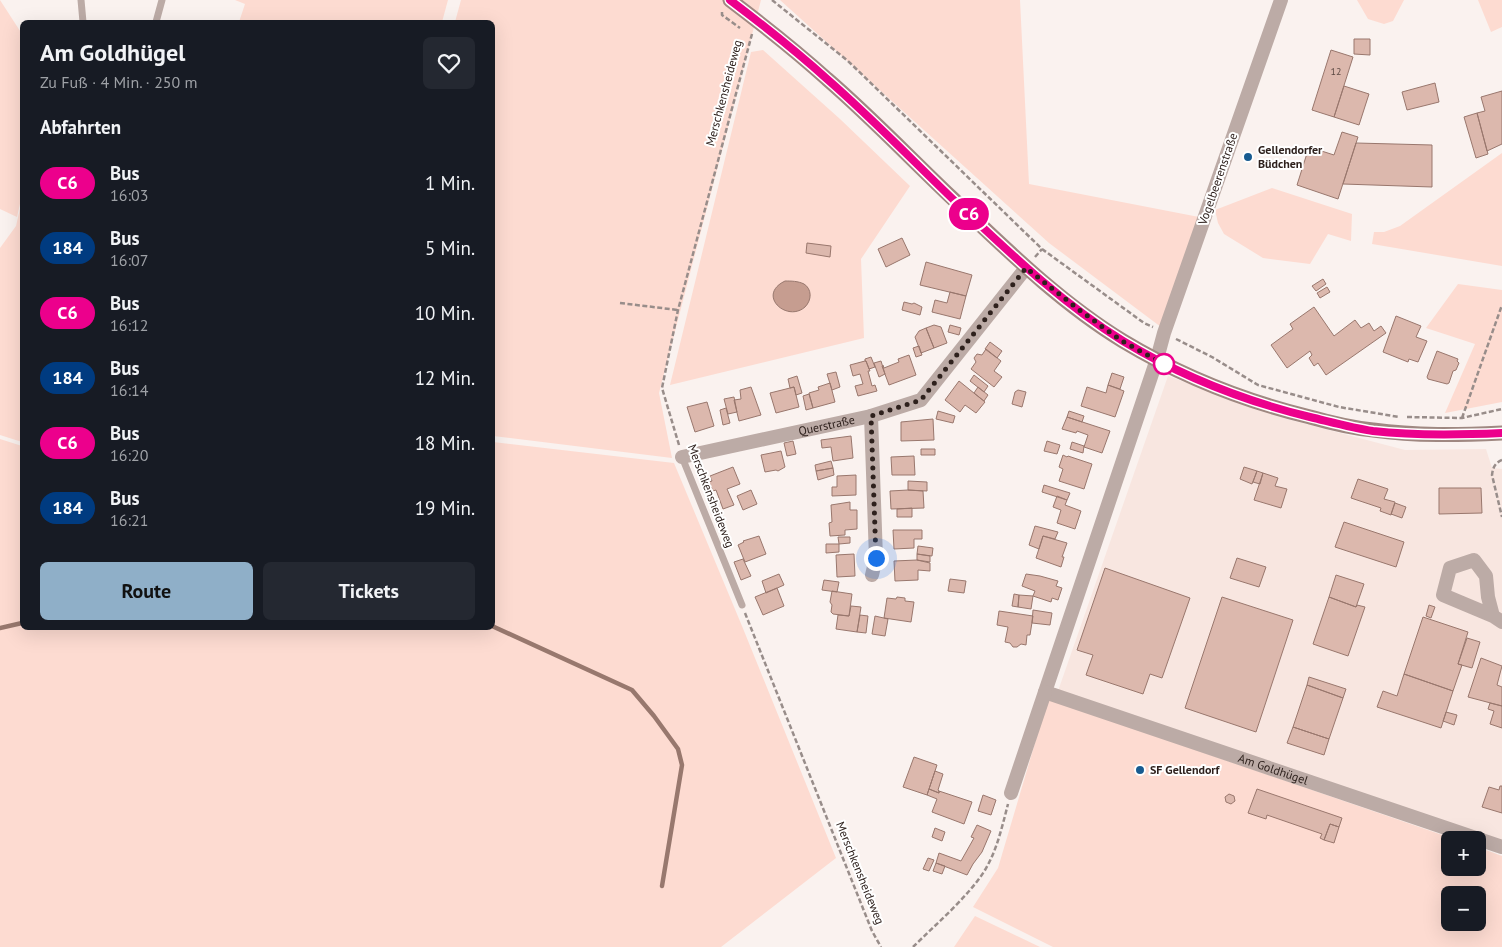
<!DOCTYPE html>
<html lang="de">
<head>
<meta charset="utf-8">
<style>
  :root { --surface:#171b24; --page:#242831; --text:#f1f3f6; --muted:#9ea1a6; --accent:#8fafc8 }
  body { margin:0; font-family:"PT Sans",sans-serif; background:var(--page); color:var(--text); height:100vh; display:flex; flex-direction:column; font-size:19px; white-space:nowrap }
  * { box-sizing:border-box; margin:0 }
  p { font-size:16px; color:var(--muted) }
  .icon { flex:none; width:28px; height:28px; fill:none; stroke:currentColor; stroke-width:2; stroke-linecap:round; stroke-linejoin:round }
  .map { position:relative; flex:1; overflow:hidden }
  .details { position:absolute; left:20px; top:20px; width:475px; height:610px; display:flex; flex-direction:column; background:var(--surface); border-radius:8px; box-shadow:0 5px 20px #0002 }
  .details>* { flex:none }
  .badge { padding:0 10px; border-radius:16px; font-size:18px; line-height:32px }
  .fabs { position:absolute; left:1441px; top:831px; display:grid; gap:10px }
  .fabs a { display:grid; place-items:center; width:45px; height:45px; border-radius:8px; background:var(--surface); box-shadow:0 5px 20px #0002; font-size:25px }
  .you { position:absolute; width:25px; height:25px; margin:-12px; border:4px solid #fff; border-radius:50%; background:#1a73e8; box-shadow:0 0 0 8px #1a73e833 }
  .map>.badge { position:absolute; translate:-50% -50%; box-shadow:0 0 0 2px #fff }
  h2 { padding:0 20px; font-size:19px; line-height:45px }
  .round { display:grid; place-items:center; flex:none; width:52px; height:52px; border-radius:8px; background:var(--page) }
  .head { display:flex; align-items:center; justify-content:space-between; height:85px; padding:0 20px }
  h1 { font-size:24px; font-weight:600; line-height:38px }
  .button { display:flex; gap:10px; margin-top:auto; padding:10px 20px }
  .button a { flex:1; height:58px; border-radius:8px; background:var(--accent); color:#111; font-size:20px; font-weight:600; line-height:58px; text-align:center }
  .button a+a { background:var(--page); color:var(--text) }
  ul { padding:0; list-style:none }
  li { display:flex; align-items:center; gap:15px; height:65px; padding:0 20px }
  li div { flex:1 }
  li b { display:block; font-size:19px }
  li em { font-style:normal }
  li .badge { min-width:55px; font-weight:700; text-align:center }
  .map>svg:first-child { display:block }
  .built { fill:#f8e6e0 }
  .green { fill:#fddbd1; fill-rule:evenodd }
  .water { fill:#c69d90; stroke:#98786e }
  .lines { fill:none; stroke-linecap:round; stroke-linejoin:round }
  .stream { stroke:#98786e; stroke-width:4.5 }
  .building { fill:#dcb8ad; stroke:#99776d }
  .path { stroke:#988d8a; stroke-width:2.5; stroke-dasharray:5 2.5; stroke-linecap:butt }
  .lane { stroke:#bcaba6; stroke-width:7 }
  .street { stroke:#bcaba6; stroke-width:14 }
  .secondary { stroke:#9f8881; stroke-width:15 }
  .line-casing { stroke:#fff; stroke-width:11 }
  .line { stroke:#ec008c; stroke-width:8 }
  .walk { stroke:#2e211d; stroke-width:5; stroke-dasharray:0 9 }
  .poi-dot { fill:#185b90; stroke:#fff; stroke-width:2 }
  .stop-dot { fill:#fff; stroke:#ec008c; stroke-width:2.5 }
  .labels { text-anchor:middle; stroke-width:4; stroke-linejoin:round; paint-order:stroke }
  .number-label { font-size:10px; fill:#5a4741 }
  .street-label { font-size:12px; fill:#2e211d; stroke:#fff }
  .poi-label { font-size:12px; font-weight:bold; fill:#2e211d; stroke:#fff; text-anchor:start }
</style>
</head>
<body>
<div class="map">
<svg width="1502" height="947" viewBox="0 0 1502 947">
  <rect width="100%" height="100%" fill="#faf2ef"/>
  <!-- built -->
  <path class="built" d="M1168 376 1279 417 1405 450 1486 449 1492 468 1502 469V843L1058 691Z"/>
  <!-- green -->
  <path class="green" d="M0 0 22 34V195L17 217 0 209Z
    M235 0H448L442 22H239L245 4Z
    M461 0H761L659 393 672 458 493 436 492 22H455Z
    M780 0H1020L1029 184 1199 217 1161 327 1049 243Z
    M1357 0H1404L1393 21 1384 24 1368 19Z
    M1478 0H1502V27L1491 32Z
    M763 50 840 119 910 186 861 259 864 338 670 385 751 52Z
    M1502 153V266L1372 244 1374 232H1384L1400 226Z
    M1272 188 1352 214 1351 241 1328 234 1310 264 1263 258 1224 234 1218 223 1215 210Z
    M22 200V442L0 435V248L16 226Z
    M1458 284 1502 290V402L1445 413 1475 344 1426 328Z
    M0 439 22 446V628H492L493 442 674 463 742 626 836 858 721 947H0Z
    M1048 699 1457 840H1450V868H1478V847L1502 856V947H1053L973 907 998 868ZM1450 895H1478V922H1450Z
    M975 916 1040 947H954Z"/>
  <!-- water -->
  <path class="water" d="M785 281C791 281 798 281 804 284 812 289 812 300 805 307 787 323 756 295 785 281Z"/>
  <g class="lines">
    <!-- stream -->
    <path class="stream" d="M492 626 632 690 654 716 678 749 682 765 662 886
      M0 628 22 623"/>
  </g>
  <!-- building -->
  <path class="building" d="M1354 39H1370V55L1354 54Z
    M1331 50 1353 57 1334 117 1312 110Z
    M1435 83 1439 102 1407 110 1402 92Z
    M1344 86 1369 94 1359 125 1334 117Z
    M1502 91V144L1487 151 1477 113 1485 111 1481 97Z
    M1477 113 1488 154 1476 158 1464 117Z
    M1342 132 1358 137 1338 199 1297 185 1309 147 1334 155Z
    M1356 143 1432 145V187L1343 184Z
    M902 238 910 255 886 267 878 249Z
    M807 243 831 246 830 257 806 253Z
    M926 262 972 275 966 296 920 285Z
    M1323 279 1326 284 1316 291 1312 286Z
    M1327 287 1330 292 1320 298 1317 293Z
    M950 292 966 296 960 319 932 312 935 300 947 303Z
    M904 302 912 304 914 303 922 307 920 315 902 310Z
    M1314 307 1334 336 1355 320 1361 328 1369 323 1374 331 1381 326 1386 333 1326 375 1318 363 1314 366 1309 358 1312 355 1310 351 1287 368 1271 345 1293 329 1290 324Z
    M1396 316 1421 326 1416 337 1427 341 1418 362 1409 359 1408 362 1383 352Z
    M934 325 941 327 947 343 934 348 926 328Z
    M950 325 961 328 959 335 948 332Z
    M926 328 934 348 921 353 915 337 919 331Z
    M990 342 1002 351 997 358 985 349Z
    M919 346 922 355 916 357 913 348Z
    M986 349 1001 361 994 371 1002 377 994 387 971 369 976 362 974 358 977 354 982 355Z
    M1437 351 1458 359 1457 361 1459 363 1456 370 1453 371 1449 383 1447 384 1428 379 1427 377Z
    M909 355 916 375 889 385 882 366 883 365 884 368 899 362 898 359Z
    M871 357 875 367 869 369 866 361H865V359Z
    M865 361H866L870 371H868L872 386 875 385 877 391 858 396 855 386 863 384 860 374 853 376 850 365Z
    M881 361 885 374 879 377 874 363Z
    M836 372 840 387 832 390 827 374Z
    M1112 373 1124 377 1120 389 1108 385Z
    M974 375 988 386 984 392 970 381Z
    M797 376 802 393 796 395 794 387 790 388 788 379Z
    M959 381 985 402 976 413 965 405 960 412 945 400Z
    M830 383 835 402 813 408 809 393 819 390 818 387Z
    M1108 385 1124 391 1115 417 1081 406 1087 387 1106 393Z
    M751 387 761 415 739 421 734 400 741 399 740 390Z
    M794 387 799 407 776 413 770 393Z
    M978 387 988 395 984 401 974 393Z
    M1018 390 1026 392 1022 407 1012 404 1015 392Z
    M809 394 813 408 806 410 803 396Z
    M734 397 737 412 728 414 724 399Z
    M707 402 714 426 695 432 687 407Z
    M726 408 730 423 723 425 720 410Z
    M938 411 955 416 953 423 936 419Z
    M1069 411 1084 416 1082 422 1067 417Z
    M1067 417 1110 431 1102 453 1084 447 1088 435 1077 431 1076 433 1062 429Z
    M933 419 934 440 901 441V422Z
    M851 436 853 458 833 461 831 447 822 448 821 440Z
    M793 441 796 454 787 456 784 443Z
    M1047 441 1060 445 1057 454 1044 451Z
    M1072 442 1084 446 1083 453 1070 449Z
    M921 449H935V455H921Z
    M781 451 785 467 778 471 776 470 765 472 761 455Z
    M1063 455 1067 457 1068 456 1092 464 1084 489 1059 481 1063 469 1059 467Z
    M914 456 915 475H892L891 457Z
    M831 461 833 468 816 471 815 465Z
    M733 467 740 484 727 489 734 505 723 509 716 490 713 491 709 482 712 481 710 476Z
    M1244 467 1257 471 1252 484 1240 479Z
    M833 468 834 475 818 480 816 471Z
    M1257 471 1263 473 1260 484 1253 482Z
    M1263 473 1278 478 1275 486 1287 489 1281 508 1254 500Z
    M856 475V495L832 496V487H837V476Z
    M1358 479 1388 489 1384 499 1395 502 1391 515 1380 511 1381 508 1351 498Z
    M908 481 927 482V491L908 490Z
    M1044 485 1070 493 1067 500 1042 492Z
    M1439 488H1481L1482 513 1439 514Z
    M751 490 757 504 743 510 737 496Z
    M908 490 923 491 924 508 891 509 890 491Z
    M1057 496 1067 500 1065 505 1081 511 1075 529 1057 523 1061 510 1053 507Z
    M850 502V510H857V529L845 530V535L830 536 829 523 832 522 831 505Z
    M1395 503 1406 507 1402 518 1391 514Z
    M912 508V517H897V509Z
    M1344 522 1404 542 1396 567 1335 547Z
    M1035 526 1058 532 1055 539 1043 536 1039 549 1029 545Z
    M893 530H922V539H914V548L894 549Z
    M759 536 766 554 745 562 738 545 744 542 743 541Z
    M1043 536 1067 543 1062 557H1064L1061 567 1036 558Z
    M838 537H850V543L839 544Z
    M826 544H839V552L826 553Z
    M918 546 933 548 932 556 917 554Z
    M854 554 855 576 837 577 836 555Z
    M917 554 930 556V562L917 560Z
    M1237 558 1266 567 1259 587 1230 578Z
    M743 559 751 576 741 580 734 562Z
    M917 560 930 563V571L918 570V580L895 581 894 561Z
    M1105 568 1190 598 1162 678 1150 674 1143 694 1086 675 1093 655 1077 650Z
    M779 574 784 585 766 593 762 581Z
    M1026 574 1040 576 1058 581 1056 586 1062 588 1058 600 1052 598 1051 602 1033 596 1035 591 1022 586Z
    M1336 575 1364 584 1356 607 1329 597Z
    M950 579 966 581 964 593 948 591Z
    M824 580 839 582 837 592 822 590Z
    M777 588 784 606 763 615 755 597Z
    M832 591 852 594 849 616 833 614 831 612 832 605 830 602Z
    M1014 594 1019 595 1018 607 1012 606Z
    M1019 595 1033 596 1031 609 1018 607Z
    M897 597 905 598V601L914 602 911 622 884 618 887 598 896 599Z
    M1222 597 1293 620 1256 732 1185 708Z
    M1329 597 1356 607 1357 605 1365 607 1348 656 1313 644Z
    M1429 605 1435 607 1431 618 1426 616Z
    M851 606 861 607 857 632 836 629 838 615 849 616Z
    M1033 610 1052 613 1050 625 1032 623Z
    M999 611 1033 616 1030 635H1027L1026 645 1021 644 1017 647H1013L1010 643 1005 642 1008 627 997 625Z
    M860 615 868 616 866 633 857 632Z
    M875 616 888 619 885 636 872 634Z
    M1423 617 1468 632 1458 664 1462 665 1453 691 1404 674Z
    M1467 638 1480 642 1472 668 1458 664Z
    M1481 658 1502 666 1497 685 1502 687V706L1468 697Z
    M1404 674 1453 691 1441 728 1377 707 1383 691 1397 696Z
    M1309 677 1346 689 1343 698 1307 685Z
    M1307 685 1343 698 1329 739 1293 727Z
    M1490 703 1502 706V728L1490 724 1494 711 1488 709Z
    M1446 712 1457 715 1454 725 1443 721Z
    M1293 727 1329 739 1324 755 1287 743Z
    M914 757 937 765 927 795 903 787Z
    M935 771 943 774 938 790 939 791V793L929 789Z
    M1500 786H1502V813L1482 807 1489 787 1499 790Z
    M929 789 939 793V791L972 802 964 824 932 812 937 799 927 795Z
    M1257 789 1342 818 1339 827 1330 824 1324 840 1320 838 1322 834 1267 815 1266 819 1248 813Z
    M1229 794 1234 796 1235 801 1231 804 1226 802 1225 797Z
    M983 795 996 800 991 815 978 811Z
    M1330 824 1339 827 1334 843 1324 840Z
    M977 825 991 831 982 852 973 864 967 875 936 863 939 853 961 861 974 838 971 837Z
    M935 828 945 832 942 841 932 837Z
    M928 858 934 860 929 871 923 869Z
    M936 863 945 866 942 874 933 871Z"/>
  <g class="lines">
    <!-- path -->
    <path class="path" d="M772 0 848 61 1042 249 1144 323 1153 327
      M722 12V15L740 28
      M1035 257 1042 249
      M620 303 678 310
      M1176 339 1212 357 1258 385 1339 407 1399 417
      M1407 417 1462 418 1502 409
      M1462 418 1502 305
      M679 445 662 388 678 310 752 34
      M1502 460C1495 463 1493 467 1492 475L1502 517
      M745 613 872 931 881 947
      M913 947C935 925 969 896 985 870 997 850 1002 827 1008 804"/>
    <!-- lane -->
    <path class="lane" d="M81 0 83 22
      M156 22 162 0
      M682 457 742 605"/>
    <!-- street -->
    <g class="street">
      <path id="s1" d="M1281 0 1164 333 1157 359 1045 692 1502 847"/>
      <path d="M871 416 876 558 872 575"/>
      <path id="s2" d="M682 457 871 416 921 400 1026 268"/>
      <path d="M1493 616 1488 597 1486 576 1474 560 1450 568 1443 595 1493 616 1502 622"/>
      <path d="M1011 793 1045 692"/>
    </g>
    <!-- secondary -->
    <path class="secondary" d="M730 0C763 25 796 51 827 79 870 116 909 157 950 196 1004 247 1059 302 1123 341 1181 376 1244 401 1310 417 1331 423 1352 428 1373 430 1416 436 1459 435 1502 433"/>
  </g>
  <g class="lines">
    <defs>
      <path id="line" d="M730 0C763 25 796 51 827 79 873 119 916 164 960 206 1011 254 1063 304 1123 341 1181 376 1244 401 1310 417 1331 422 1352 428 1373 431 1416 436 1459 435 1502 433"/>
    </defs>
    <!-- line casing -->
    <use href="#line" class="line-casing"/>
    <!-- line -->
    <use href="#line" class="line"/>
    <!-- walk -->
    <path class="walk" d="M876 558 871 416 921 400 1026 268 1082 312 1122 341 1164 364"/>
  </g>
  <!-- markers -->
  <g class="poi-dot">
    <circle cx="1248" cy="157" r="5"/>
    <circle cx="1140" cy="770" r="5"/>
  </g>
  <circle class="stop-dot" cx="1164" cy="364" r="10"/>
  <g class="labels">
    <!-- number labels -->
    <g class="number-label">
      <text x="1336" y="75">12</text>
    </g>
    <!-- street labels -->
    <g class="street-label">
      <text transform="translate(724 93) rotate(-75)" y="4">Merschkensheideweg</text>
      <text transform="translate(1218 179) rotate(-71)" y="4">Vogelbeerenstraße</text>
      <text dy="4" stroke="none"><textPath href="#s2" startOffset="148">Querstraße</textPath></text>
      <text transform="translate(711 496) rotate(69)" y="4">Merschkensheideweg</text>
      <text dy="4" stroke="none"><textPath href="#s1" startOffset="972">Am Goldhügel</textPath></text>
      <text transform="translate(860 873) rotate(68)" y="4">Merschkensheideweg</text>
    </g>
    <!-- poi labels -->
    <g class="poi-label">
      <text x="1258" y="154">Gellendorfer<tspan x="1258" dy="14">Büdchen</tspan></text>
      <text x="1150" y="774">SF Gellendorf</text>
    </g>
  </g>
</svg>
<div class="fabs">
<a>+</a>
<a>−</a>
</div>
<div class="you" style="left:876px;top:558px"></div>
<b class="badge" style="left:969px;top:214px;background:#ec008c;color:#fff">C6</b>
<section class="details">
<div class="head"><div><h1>Am Goldhügel</h1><p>Zu Fuß · 4 Min. · 250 m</p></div><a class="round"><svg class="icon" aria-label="heart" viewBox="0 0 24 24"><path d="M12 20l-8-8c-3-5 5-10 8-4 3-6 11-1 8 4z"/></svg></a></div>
<h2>Abfahrten</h2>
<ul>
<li><span class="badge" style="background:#ec008c;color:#fff">C6</span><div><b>Bus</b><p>16:03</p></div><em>1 Min.</em></li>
<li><span class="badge" style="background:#003b80;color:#fff">184</span><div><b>Bus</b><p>16:07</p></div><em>5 Min.</em></li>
<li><span class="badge" style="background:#ec008c;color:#fff">C6</span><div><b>Bus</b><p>16:12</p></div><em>10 Min.</em></li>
<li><span class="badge" style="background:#003b80;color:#fff">184</span><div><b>Bus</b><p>16:14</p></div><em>12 Min.</em></li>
<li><span class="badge" style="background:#ec008c;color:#fff">C6</span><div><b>Bus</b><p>16:20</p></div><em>18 Min.</em></li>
<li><span class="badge" style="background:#003b80;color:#fff">184</span><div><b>Bus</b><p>16:21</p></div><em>19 Min.</em></li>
</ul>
<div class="button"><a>Route</a><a>Tickets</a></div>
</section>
</div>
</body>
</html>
